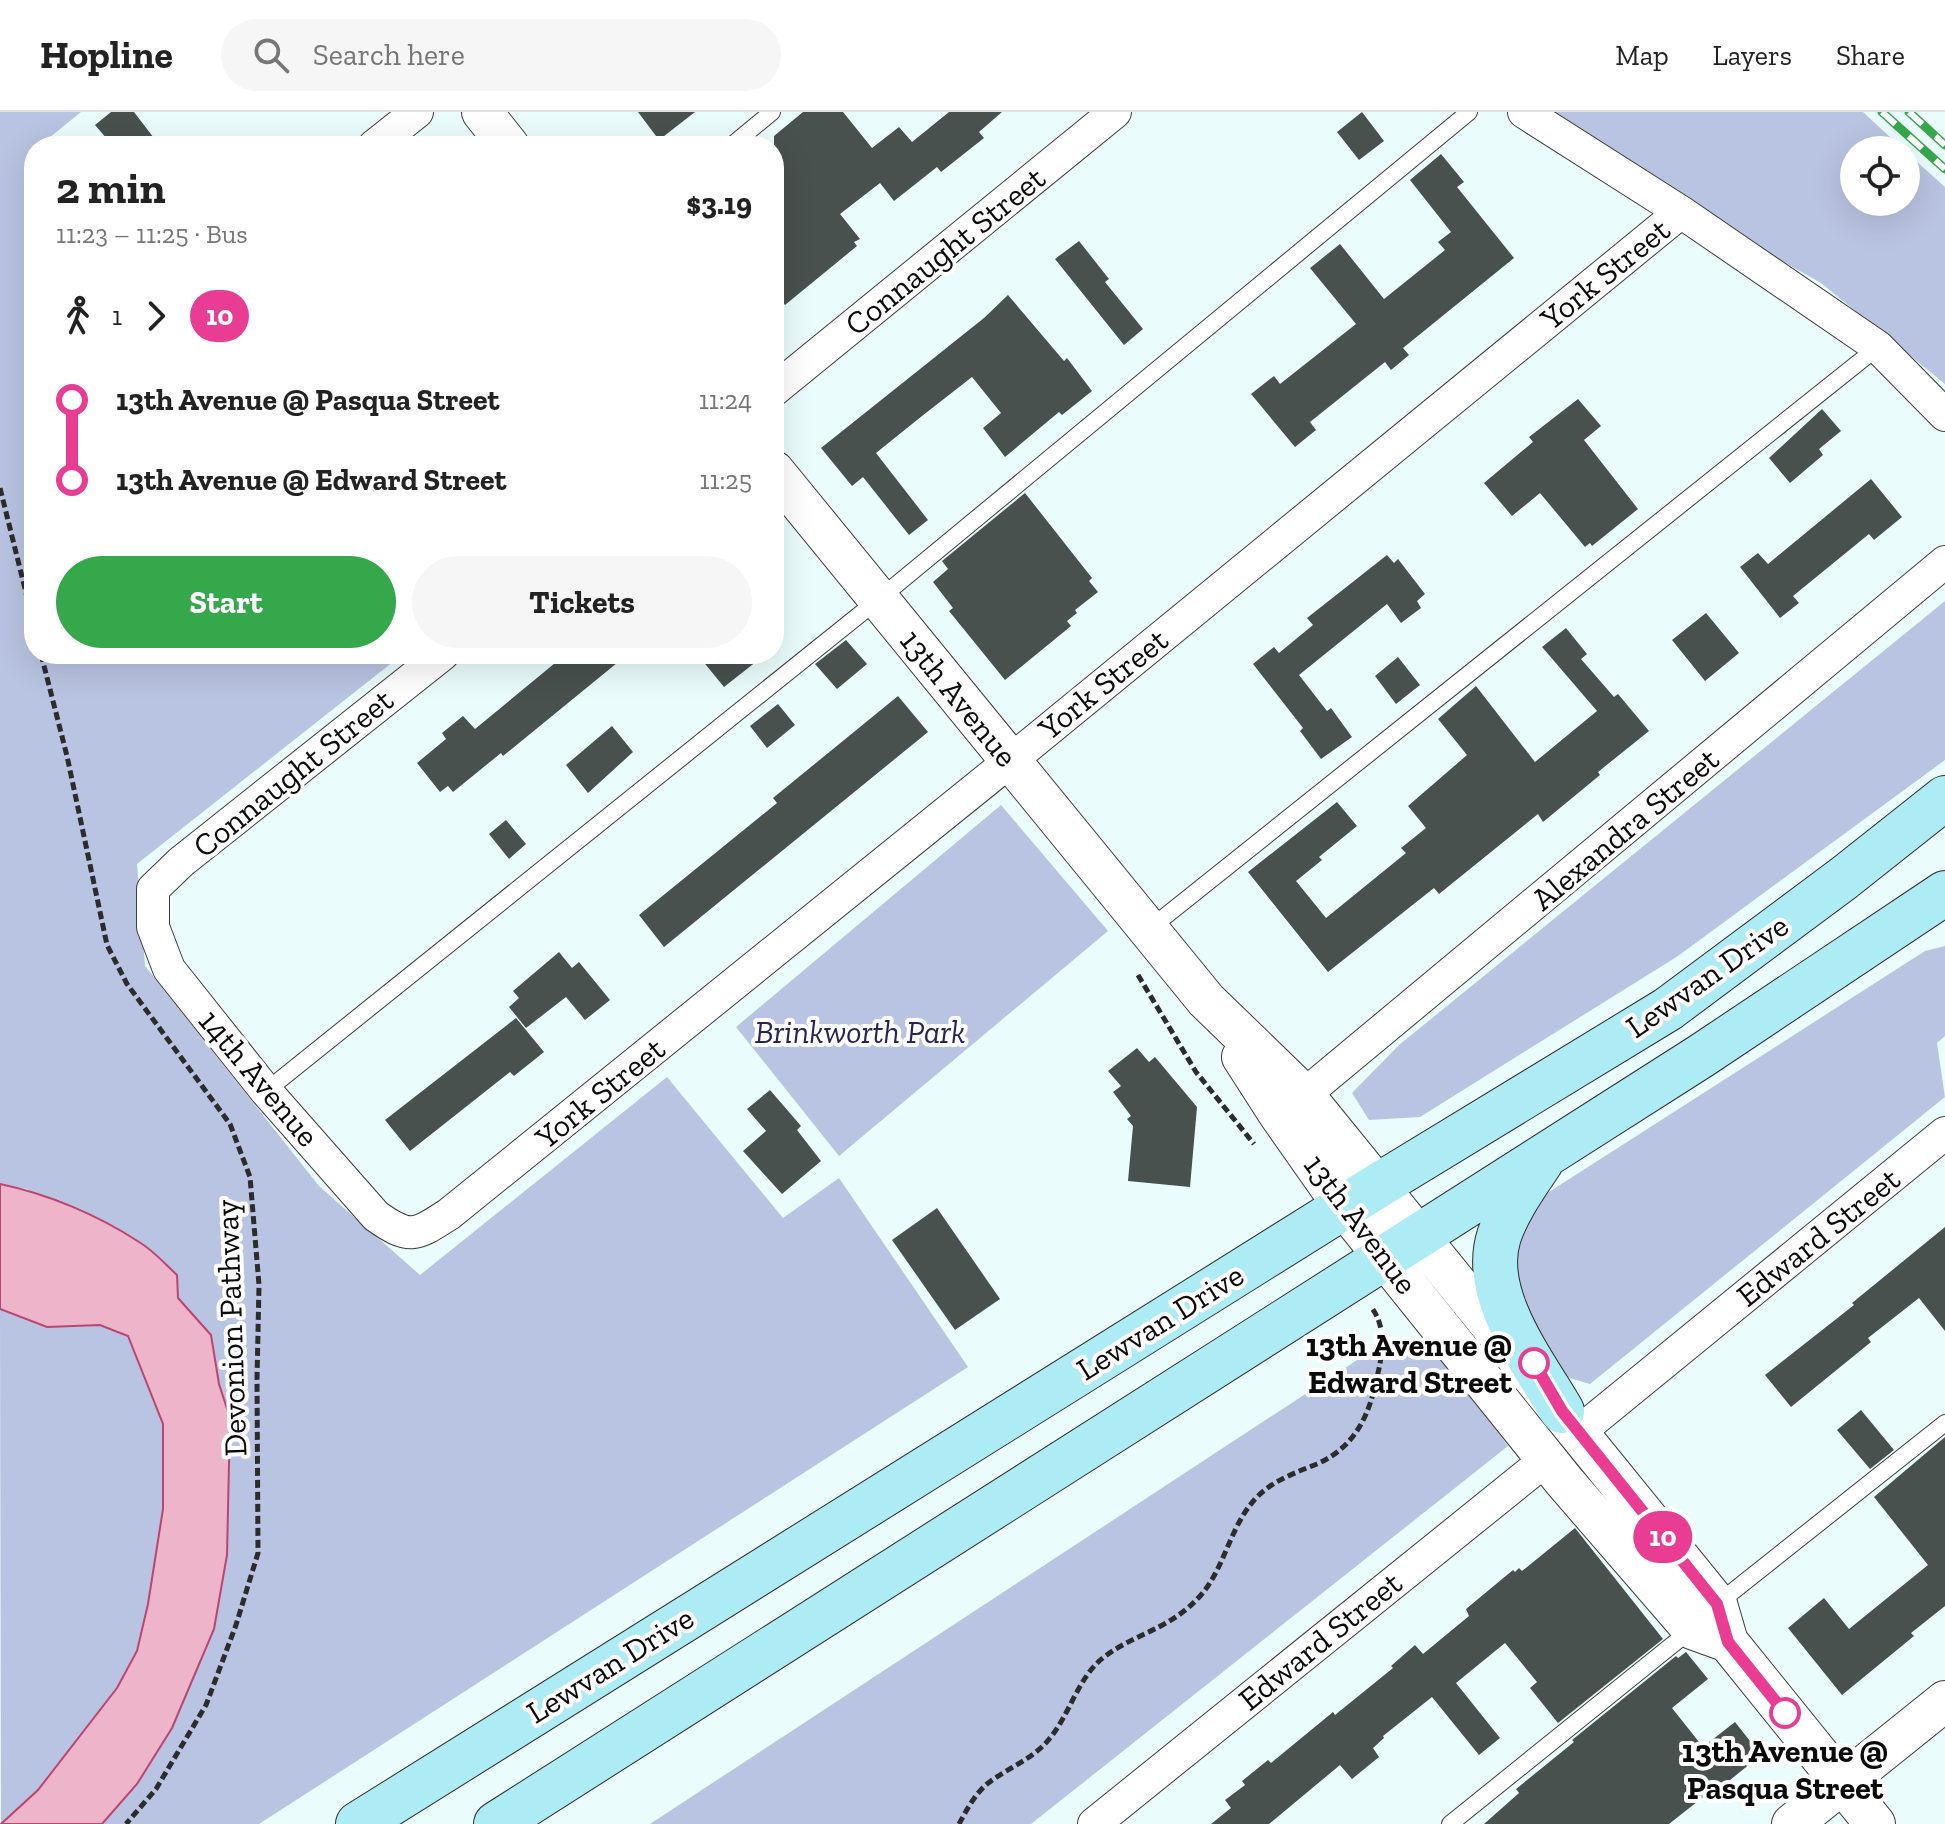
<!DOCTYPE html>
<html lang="en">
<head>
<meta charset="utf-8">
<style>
  :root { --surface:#fff; --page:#f6f6f6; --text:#222; --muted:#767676; --line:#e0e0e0; --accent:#34a84b }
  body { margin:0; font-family:"Zilla Slab",serif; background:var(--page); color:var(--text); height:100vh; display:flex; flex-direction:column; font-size:30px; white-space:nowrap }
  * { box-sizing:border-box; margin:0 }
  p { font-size:26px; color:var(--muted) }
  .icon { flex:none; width:44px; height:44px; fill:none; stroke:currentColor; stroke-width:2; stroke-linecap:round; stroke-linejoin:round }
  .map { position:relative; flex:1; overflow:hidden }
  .side { position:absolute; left:24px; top:24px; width:760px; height:528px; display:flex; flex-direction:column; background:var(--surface); border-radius:32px; box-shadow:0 8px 32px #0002 }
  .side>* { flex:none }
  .badge { padding:0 16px; border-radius:26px; font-size:28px; line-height:52px }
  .fabs { position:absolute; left:1840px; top:24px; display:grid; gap:16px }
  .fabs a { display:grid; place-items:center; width:80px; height:80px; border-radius:50%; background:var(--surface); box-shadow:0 8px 32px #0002; font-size:40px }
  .map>.badge { position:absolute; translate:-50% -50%; box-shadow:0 0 0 4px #fff }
  .legs { display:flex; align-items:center; gap:12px; height:88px; padding:0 32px; font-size:26px }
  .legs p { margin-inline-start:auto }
  .summary { display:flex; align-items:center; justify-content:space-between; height:136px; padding:0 32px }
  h1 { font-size:44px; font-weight:800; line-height:60px }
  .button { display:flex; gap:16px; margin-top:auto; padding:16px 32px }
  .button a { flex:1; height:92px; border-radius:48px; background:var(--accent); color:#fff; font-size:32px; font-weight:800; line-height:92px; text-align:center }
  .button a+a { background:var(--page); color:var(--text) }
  ul { padding:0 32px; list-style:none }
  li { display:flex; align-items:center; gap:28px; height:80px; font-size:30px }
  li i { display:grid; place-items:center; width:12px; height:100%; margin:0 10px; background:currentColor }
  li i::after { content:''; width:20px; height:20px; margin:-10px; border:6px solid; border-radius:50%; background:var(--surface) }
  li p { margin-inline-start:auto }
  li:first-child i { background:linear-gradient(#0000 50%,currentColor 0) }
  li:last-child i { background:linear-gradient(currentColor 50%,#0000 0) }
  header { display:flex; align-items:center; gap:48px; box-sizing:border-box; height:112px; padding:0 40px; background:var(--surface); border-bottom:2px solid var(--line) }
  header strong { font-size:38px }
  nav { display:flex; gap:44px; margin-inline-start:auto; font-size:28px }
  .search { width:560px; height:72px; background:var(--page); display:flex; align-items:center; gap:20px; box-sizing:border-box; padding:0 28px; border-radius:44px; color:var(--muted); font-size:30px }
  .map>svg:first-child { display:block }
  .green { fill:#b9c4e2 }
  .water { fill:#eeb5ca; stroke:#bc456f; stroke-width:2 }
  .building { fill:#48514e }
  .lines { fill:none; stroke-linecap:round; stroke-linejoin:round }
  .service-casing { stroke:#3d3d3d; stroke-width:18 }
  .minor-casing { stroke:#3d3d3d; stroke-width:34 }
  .tertiary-casing { stroke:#3d3d3d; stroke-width:42 }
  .secondary-casing { stroke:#2c2c2c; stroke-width:46 }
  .path { stroke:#2c2c2c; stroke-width:5; stroke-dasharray:8 4; stroke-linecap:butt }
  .service { stroke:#fff; stroke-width:16 }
  .minor { stroke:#fff; stroke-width:32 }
  .tertiary { stroke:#fff; stroke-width:40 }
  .secondary { stroke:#adebf5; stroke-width:44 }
  .rail-casing { stroke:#34a84b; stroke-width:9 }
  .rail { stroke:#fff; stroke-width:6; stroke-dasharray:18; stroke-linecap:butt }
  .line-1-casing { stroke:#fff; stroke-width:18 }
  .line-1 { stroke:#e93d93; stroke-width:12 }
  .stop-1-dot { fill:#fff; stroke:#e93d93; stroke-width:4 }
  .labels { text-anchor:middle; stroke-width:8; stroke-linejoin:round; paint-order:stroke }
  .street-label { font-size:32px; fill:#0a0a0a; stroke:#fff }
  .park-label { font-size:32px; font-style:italic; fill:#262459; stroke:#fff }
  .stop-label { font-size:32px; font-weight:bold; fill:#0a0a0a; stroke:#fff; text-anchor:end }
</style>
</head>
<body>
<header>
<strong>Hopline</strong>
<div class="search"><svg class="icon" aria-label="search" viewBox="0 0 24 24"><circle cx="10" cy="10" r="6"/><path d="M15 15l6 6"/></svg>Search here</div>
<nav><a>Map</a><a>Layers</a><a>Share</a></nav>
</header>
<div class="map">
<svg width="1945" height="1712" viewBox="0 0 1945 1712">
  <rect width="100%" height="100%" fill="#eafcfc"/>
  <!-- green -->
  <path class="green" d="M0 0H81L49 26 51 34H34V542H403L137 752 145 854 319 1074 420 1163 667 965 783 1106 839 1066 968 1255 259 1712H102L137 1672 214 1517 227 1443 230 1306 219 1272 211 1223 178 1186 27 1077 0 1072Z
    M1537 0H1863L1904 38H1854V90H1906V40L1945 75V272L1821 171 1690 97Z
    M1945 489V648L1678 844 1420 1005 1369 1008 1352 981 1399 933Z
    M1001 693 1108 819 839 1044 736 915Z
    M1945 834V924L1937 931 1945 985 1590 1272 1563 1264 1522 1199 1515 1133 1538 1087 1925 839Z
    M0 1197 47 1215 100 1213 128 1224 163 1312V1397L148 1492 137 1539 117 1576 38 1678 1 1712Z
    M1383 1231 1443 1246 1508 1334 1031 1712H650Z"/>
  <!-- water -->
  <path class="water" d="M0 1072C48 1082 98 1103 139 1130 153 1138 165 1152 177 1163L178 1186 211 1223 219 1272 230 1306 227 1443 214 1517 172 1616 137 1672 102 1712H1L38 1678 117 1576 137 1539 148 1492 163 1397V1312L128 1224 100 1213 47 1215 0 1197Z"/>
  <!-- building -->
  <path class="building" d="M111 0H134L160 34H113L95 13Z
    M638 0H695L659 28Z
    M803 0H843L872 36 899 15 912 30 949 0H1002L979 20 984 26 941 60 937 55 894 89 880 71 840 102 860 127 854 130 857 134 785 193 774 179V24Z
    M1362 0 1384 29 1359 48 1337 20Z
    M1441 42 1464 70 1457 75 1514 146 1403 236 1409 243 1391 258 1385 250 1310 310 1316 318 1295 335 1251 282 1274 264 1280 272 1356 212 1310 156 1340 132 1384 187 1445 138 1438 130 1451 120 1410 68Z
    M1079 129 1109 167 1105 170 1143 217 1124 233 1055 147Z
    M1008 183 1064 249 1067 246 1092 279 1062 303 1059 300 1005 345 983 316 1001 301 972 265 922 304 876 341 928 408 909 423 863 365 852 374 821 336 984 206Z
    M1578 287 1601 314 1584 328 1638 397 1592 434 1590 431 1585 435 1540 381 1512 404 1484 371 1533 330 1529 325Z
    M1822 297 1841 319 1819 337 1823 343 1790 371 1769 346Z
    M1871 367 1902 405 1874 428 1869 422 1793 484 1799 491 1780 506 1740 455 1758 441 1768 452Z
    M1025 381 1092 466 1089 469 1098 480 1075 498 1077 501 1067 509 1071 514 1005 568 949 499 953 496 933 470 948 457 942 449Z
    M1387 443 1394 451 1398 447 1425 482 1417 489 1421 496 1401 511 1387 492 1299 563 1327 599 1331 596 1352 625 1321 647 1300 619 1303 616 1253 552 1274 535 1279 541 1313 513 1307 506Z
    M1706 501 1739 541 1705 569 1672 528Z
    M1566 516 1587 542 1581 547 1614 585 1618 582 1649 619 1598 660 1600 663 1543 710 1538 702 1439 782 1434 776 1328 860 1248 760 1337 690 1357 714 1319 745 1322 748 1296 769 1326 806 1406 741 1401 736 1426 716 1408 694 1467 643 1438 607 1476 574 1535 650 1597 599 1542 535Z
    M846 528 867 552 837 577 815 552Z
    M566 542H628L503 644 501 641 453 680 448 674 440 680 417 651 446 627 442 621 463 604 475 617Z
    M697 542H766L724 575Z
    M1398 545 1420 573 1396 592 1375 564Z
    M898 584 928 620 664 835 639 803 777 691 773 686Z
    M778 592 795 613 767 636 750 614Z
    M612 614 633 640 588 681 566 653Z
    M506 708 526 732 509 747 489 722Z
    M559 840 572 856 579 850 610 888 585 908 566 885 526 916 509 895 519 886 513 879Z
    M516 906 544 940 514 964 510 960 410 1039 385 1008Z
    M1137 936 1149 950 1155 945 1197 995 1190 1075 1128 1069 1133 1014 1127 1007 1131 1004 1113 980 1121 974 1108 959Z
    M770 978 801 1014 797 1018 821 1049 782 1082 743 1039 766 1019 747 997Z
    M937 1096 1000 1187 955 1218 892 1128Z
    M1945 1115V1219L1919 1186 1868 1226 1871 1230 1791 1295 1765 1263 1854 1193 1852 1191Z
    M1861 1298 1894 1338 1870 1357 1837 1318Z
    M1945 1325V1494L1911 1521 1914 1524 1842 1583 1788 1516 1824 1486 1849 1517 1928 1453 1874 1385Z
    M1575 1416 1663 1527 1558 1611 1530 1576 1537 1570 1505 1531 1456 1571 1500 1626 1479 1643 1432 1585 1383 1624 1384 1626 1373 1636 1379 1645 1352 1667 1340 1653 1269 1712H1211L1231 1696 1225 1688 1245 1673 1242 1669 1268 1648 1271 1651 1333 1600 1335 1603 1393 1556 1391 1554 1415 1533 1423 1542 1469 1504 1466 1497 1513 1458 1515 1460 1519 1456 1522 1459Z
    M1686 1540 1708 1567 1672 1596 1703 1635 1735 1610 1761 1643 1709 1685 1707 1682 1669 1712H1484L1519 1681 1516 1677 1574 1630 1572 1628 1676 1544 1678 1546Z"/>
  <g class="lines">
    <defs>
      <path id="service" d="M731 34 772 0
        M1148 818 1878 235
        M266 979 879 487 1469 0
        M1717 1492 1945 1311
        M1450 1712 1692 1517"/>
      <path id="minor" d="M1524 0 1681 100 1878 235 1945 303
        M374 34 417 0
        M774 278 1115 0
        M443 542 181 750 153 777V815L169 857 266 979 376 1104C410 1128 415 1124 449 1102L1010 649 1681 100
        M1304 983 1945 450
        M1579 1320 1945 1021
        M1094 1712 1547 1347"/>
      <path id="tertiary" d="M482 0 509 34
        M774 359 1206 888 1304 983 1717 1492 1728 1530 1875 1712
        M1242 945 1278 1001 1344 1095 1564 1369 1692 1517 1728 1530
        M1792 1712 1945 1589"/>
      <path id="secondary" d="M1541 1050C1525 1074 1508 1097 1499 1124 1480 1183 1534 1251 1562 1299
        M358 1712 1379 1073 1668 897 1844 766 1945 686
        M496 1712 1701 944 1945 781"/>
    </defs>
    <!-- service casing -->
    <use href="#service" class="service-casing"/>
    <!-- minor casing -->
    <use href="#minor" class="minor-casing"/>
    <!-- tertiary casing -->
    <use href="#tertiary" class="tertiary-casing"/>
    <!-- secondary casing -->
    <use href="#secondary" class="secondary-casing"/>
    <!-- path -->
    <path class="path" d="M0 376 34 513
      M41 542 67 644 107 833 127 872 230 1012 250 1065 259 1173 257 1267 258 1441 236 1513 206 1593 156 1677 126 1712
      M1138 863 1196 960 1254 1032
      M959 1712C966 1699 975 1682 987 1672 1007 1656 1034 1647 1050 1626 1070 1602 1078 1565 1104 1545 1137 1520 1170 1518 1201 1483 1226 1454 1230 1412 1258 1384 1274 1368 1297 1360 1317 1352 1357 1334 1370 1301 1378 1261 1383 1239 1386 1216 1372 1196"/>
    <!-- service -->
    <use href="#service" class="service"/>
    <!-- minor -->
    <use href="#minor" class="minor"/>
    <!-- tertiary -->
    <use href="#tertiary" class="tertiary"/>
    <!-- secondary -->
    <use href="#secondary" class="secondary"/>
    <defs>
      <path id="rail" d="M1882 0 1945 57
        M1909 0 1945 33"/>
    </defs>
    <!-- rail casing -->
    <use href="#rail" class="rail-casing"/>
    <!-- rail -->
    <use href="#rail" class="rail"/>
  </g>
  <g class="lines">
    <defs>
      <path id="line-1" d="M1534 1251 1562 1299 1717 1492 1728 1530 1785 1601"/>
    </defs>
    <!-- line-1 casing -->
    <use href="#line-1" class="line-1-casing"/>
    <!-- line-1 -->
    <use href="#line-1" class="line-1"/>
  </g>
  <!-- markers -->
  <g class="stop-1-dot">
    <circle cx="1534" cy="1251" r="14"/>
    <circle cx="1785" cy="1601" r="14"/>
  </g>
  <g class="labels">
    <!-- street labels -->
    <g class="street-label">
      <text transform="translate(945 139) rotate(-39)" y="11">Connaught Street</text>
      <text transform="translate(1605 162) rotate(-39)" y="11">York Street</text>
      <text transform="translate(1103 572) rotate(-39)" y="11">York Street</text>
      <text transform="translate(959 586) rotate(51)" y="11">13th Avenue</text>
      <text transform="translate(293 661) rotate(-39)" y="11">Connaught Street</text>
      <text transform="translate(1625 717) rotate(-40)" y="11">Alexandra Street</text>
      <text transform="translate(1707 864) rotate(-35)" y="11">Lewvan Drive</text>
      <text transform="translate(259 966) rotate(50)" y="11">14th Avenue</text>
      <text transform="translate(600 981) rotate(-39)" y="11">York Street</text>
      <text transform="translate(1361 1112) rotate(53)" y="11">13th Avenue</text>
      <text transform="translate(1818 1125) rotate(-39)" y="11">Edward Street</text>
      <text transform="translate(1160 1210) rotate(-32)" y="11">Lewvan Drive</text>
      <text transform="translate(231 1216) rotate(-92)" y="11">Devonion Pathway</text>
      <text transform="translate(1320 1529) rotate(-39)" y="11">Edward Street</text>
      <text transform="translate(610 1553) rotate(-32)" y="11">Lewvan Drive</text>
    </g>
    <!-- park labels -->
    <g class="park-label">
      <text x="860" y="931">Brinkworth Park</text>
    </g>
    <!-- stop labels -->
    <g class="stop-label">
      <text x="1512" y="1244">13th Avenue @<tspan x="1512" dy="37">Edward Street</tspan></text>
      <text x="1785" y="1650" text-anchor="middle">13th Avenue @<tspan x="1785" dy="37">Pasqua Street</tspan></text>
    </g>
  </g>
</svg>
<div class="fabs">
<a><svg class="icon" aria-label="locate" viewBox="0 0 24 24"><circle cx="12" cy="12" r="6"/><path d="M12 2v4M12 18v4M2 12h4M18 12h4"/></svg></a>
</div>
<b class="badge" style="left:1663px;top:1425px;background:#e93d93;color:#fff">10</b>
<section class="side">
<div class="summary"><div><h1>2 min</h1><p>11:23 – 11:25 · Bus</p></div><b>$3.19</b></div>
<div class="legs"><svg class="icon" aria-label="walk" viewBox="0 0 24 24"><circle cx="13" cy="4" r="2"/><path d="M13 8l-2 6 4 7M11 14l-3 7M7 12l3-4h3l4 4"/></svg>1<svg class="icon" aria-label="forward" viewBox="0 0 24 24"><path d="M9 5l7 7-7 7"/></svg><b class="badge" style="background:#e93d93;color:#fff">10</b></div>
<ul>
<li><i style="color:#e93d93"></i><b>13th Avenue @ Pasqua Street</b><p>11:24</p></li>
<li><i style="color:#e93d93"></i><b>13th Avenue @ Edward Street</b><p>11:25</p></li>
</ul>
<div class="button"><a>Start</a><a>Tickets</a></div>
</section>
</div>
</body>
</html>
